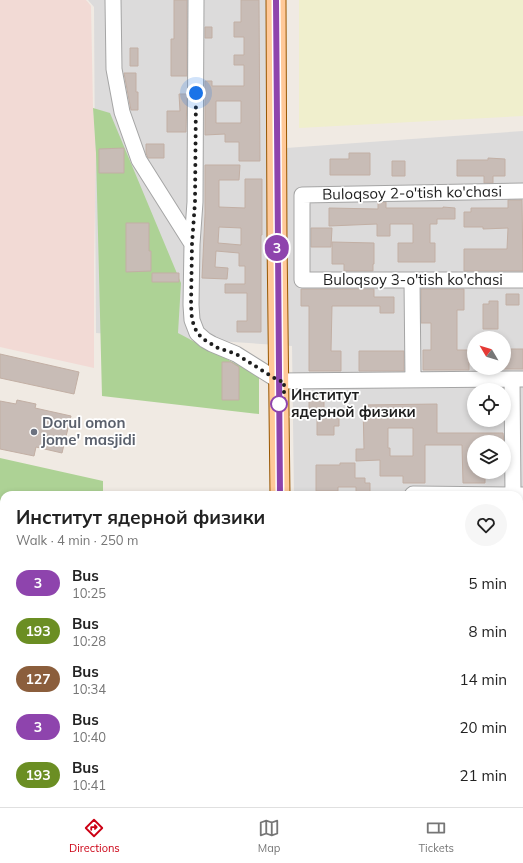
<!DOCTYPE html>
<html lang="en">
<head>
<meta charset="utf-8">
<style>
  :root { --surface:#fff; --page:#f6f6f6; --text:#222; --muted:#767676; --line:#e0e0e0; --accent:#cc0014 }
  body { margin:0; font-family:Mulish,sans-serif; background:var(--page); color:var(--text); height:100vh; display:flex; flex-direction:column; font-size:15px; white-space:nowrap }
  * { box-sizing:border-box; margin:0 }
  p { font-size:13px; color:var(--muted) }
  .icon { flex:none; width:22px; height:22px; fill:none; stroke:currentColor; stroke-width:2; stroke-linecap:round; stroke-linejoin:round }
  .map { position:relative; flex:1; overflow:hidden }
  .drawer { position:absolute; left:0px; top:491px; width:523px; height:316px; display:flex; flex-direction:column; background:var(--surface); border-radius:12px 12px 0 0; box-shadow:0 2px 6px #0003 }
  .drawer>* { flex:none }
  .badge { padding:0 8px; border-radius:13px; font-size:14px; line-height:26px }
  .needle { width:26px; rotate:308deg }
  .tools { position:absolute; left:467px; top:331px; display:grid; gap:8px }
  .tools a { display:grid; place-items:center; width:44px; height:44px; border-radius:50%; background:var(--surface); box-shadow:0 2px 6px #0003; font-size:20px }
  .you { position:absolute; width:20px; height:20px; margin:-10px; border:3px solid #fff; border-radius:50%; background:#1a73e8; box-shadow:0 0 0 6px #1a73e833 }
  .map>.badge { position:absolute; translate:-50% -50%; box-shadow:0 0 0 2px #fff }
  .round { display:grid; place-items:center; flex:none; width:42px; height:42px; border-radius:21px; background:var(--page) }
  .headline { display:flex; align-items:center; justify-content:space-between; height:68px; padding:0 16px }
  h1 { font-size:19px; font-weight:700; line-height:30px }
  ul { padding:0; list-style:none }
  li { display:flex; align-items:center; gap:12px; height:48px; padding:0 16px }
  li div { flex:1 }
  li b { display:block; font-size:15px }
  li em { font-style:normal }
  li .badge { min-width:44px; font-weight:700; text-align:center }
  .tabs { display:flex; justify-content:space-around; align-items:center; height:56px; border-top:1px solid var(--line); background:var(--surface); font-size:11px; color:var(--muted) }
  .tabs a { display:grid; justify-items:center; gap:2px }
  .tabs .current { color:var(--accent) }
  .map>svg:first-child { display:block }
  .residential { fill:#dcdbdb; fill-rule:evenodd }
  .military { fill:#f2dad5 }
  .farmland { fill:#f0efcd }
  .forest { fill:#add295 }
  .building { fill:#c8bcb6; stroke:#c2afa4; fill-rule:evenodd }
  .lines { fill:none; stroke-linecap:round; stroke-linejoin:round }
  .minor-casing { stroke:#a5a5a5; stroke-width:17 }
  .major-casing { stroke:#985600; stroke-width:21 }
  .minor { stroke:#fff; stroke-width:15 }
  .major { stroke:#ffc999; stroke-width:19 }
  .line-casing { stroke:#fff; stroke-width:9 }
  .line { stroke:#8e44ad; stroke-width:6 }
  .walk { stroke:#1e1e1e; stroke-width:4; stroke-dasharray:0 7.2 }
  .stop-dot { fill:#fff; stroke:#8e44ad; stroke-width:2 }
  .worship-dot { fill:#6b7280; stroke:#fff; stroke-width:1.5 }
  .labels { text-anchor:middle; stroke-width:3.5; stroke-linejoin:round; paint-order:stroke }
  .street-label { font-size:15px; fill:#1e1e1e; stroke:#fff }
  .stop-label { font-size:15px; font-weight:bold; fill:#1e1e1e; stroke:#fff; text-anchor:start }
  .worship-label { font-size:15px; font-weight:bold; fill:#5b616d; stroke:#fff; text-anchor:start }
</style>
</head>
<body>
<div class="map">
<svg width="523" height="807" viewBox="0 0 523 807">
  <rect width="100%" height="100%" fill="#f0eae3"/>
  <!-- residential -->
  <path class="residential" d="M88 0H269L272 149 523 131V807H299V803H519V495H294L292 346 96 333 94 7ZM474 338H504V368H474ZM474 390H504V420H474ZM474 442H504V472H474Z"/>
  <!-- military -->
  <path class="military" d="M0 0H86L91 6 93 108 96 153 94 262V368L0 347Z"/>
  <!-- farmland -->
  <path class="farmland" d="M299 0H523V116L299 128Z"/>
  <!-- forest -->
  <path class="forest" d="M93 108 110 113 181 283 178 333 259 376V414L102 396 96 153Z
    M0 458 103 481V495H4V803H264V807H0Z"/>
  <!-- building -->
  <path class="building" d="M174 0H187V76H171V39H174Z
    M241 0H259L260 161H239V142H225V134L205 135V81H212V86H244V65H234V55H244V37H234V22H241ZM216 101H241V123H216Z
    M205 27H212V38H205Z
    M130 48H138V66H130Z
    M124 73H136V92H138V110H131Z
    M179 94H187L186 132H167V111H180Z
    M146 144H164V158H148L146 153Z
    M124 148V173H99V149Z
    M349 153H370V175H330V159H349Z
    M488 158 505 159V176H493V183H484V176H457V160H488Z
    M392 161H405V176H392Z
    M205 165H240L239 180H219V207L245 208V179H262V235H261V332H237V321H247V293H225V284H245V266H239V253L216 251 215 267 228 268 227 279 202 278 205 214ZM219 227 241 228V245L218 243Z
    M508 200H522L523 271H464V249H507L508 228 483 229V227H464V212H471V208H508Z
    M386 202V208H443V207L455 208V219H437V224H430V243H435V262H398V243H413V224H390V236H377V224L329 226V208L378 209V203Z
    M126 223H149V251H151V271L126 272Z
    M311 228H332L331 247H311Z
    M332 242 374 243V264H373V271H344V264H332Z
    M152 273H179V282H152Z
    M301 289H374V297H394V313H380V306H332L331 351H341V371H309V306H301Z
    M421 289H464V310H457V350H469V370H423V350H431V323H421Z
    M506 294H519V305H506Z
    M489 301H498V329H483V304H489Z
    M504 349H523V369H504Z
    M359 351H404V371H359Z
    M0 354 79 372 74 394 0 378Z
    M222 362H231L239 367V400H222Z
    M309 396H324V415H309Z
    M17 400 36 404 35 408 71 416 62 453 36 447 34 456 0 449V401L16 404Z
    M437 404V433H503L504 442H474V472H485V483H463L462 445H425V483H403V476H380V460L356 461V449H364L363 405ZM388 428H413V456H390V448H388Z
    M317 415H339V426H334V435H317Z
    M340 463H355V478H365V483H370V495H356V487H338V491H316V465H340Z"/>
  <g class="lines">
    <defs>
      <path id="minor" d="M113 0 114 69 122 112 139 160 192 244
        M196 0 195 202 192 244 191 305 192 320 197 333 205 340 212 344 236 354 279 381 523 379
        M523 191 302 195V280H523
        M412 280 413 380
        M512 379 513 495
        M412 495 413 494 522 495
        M519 739H523
        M413 803V807"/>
      <path id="major" d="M276 0 277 239 280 495
        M287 803V807"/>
    </defs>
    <!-- minor casing -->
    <use href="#minor" class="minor-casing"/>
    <!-- major casing -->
    <use href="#major" class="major-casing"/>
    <!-- minor -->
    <use href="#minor" class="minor"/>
    <!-- major -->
    <use href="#major" class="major"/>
  </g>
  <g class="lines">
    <defs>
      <path id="line" d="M276 0 280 495"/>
    </defs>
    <!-- line casing -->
    <use href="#line" class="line-casing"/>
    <!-- line -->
    <use href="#line" class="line"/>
    <!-- walk -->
    <path class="walk" d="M196 93 195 202 192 244 191 305 192 320 197 333 205 340 218 348 236 354 279 381H284V409L279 404"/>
  </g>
  <!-- markers -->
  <circle class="stop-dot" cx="279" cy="404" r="8"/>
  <circle class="worship-dot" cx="34" cy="432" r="4"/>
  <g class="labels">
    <!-- street labels -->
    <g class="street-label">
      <text transform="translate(412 193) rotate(-1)" y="5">Buloqsoy 2-o'tish ko'chasi</text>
      <text x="413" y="285">Buloqsoy 3-o'tish ko'chasi</text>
    </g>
    <!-- stop labels -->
    <g class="stop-label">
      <text x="291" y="400">Институт<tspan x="291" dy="17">ядерной физики</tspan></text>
    </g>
    <!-- worship labels -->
    <g class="worship-label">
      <text x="42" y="428">Dorul omon<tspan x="42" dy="17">jome' masjidi</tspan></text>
    </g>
  </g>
</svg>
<div class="tools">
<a><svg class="needle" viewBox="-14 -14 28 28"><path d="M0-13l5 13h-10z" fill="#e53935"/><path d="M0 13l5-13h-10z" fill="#767676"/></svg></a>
<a><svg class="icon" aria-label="locate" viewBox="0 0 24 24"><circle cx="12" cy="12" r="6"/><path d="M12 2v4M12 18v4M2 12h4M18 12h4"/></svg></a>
<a><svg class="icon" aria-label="layers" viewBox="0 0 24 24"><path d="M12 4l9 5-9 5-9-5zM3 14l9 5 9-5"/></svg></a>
</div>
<div class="you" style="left:196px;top:93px"></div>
<b class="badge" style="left:277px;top:248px;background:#8e44ad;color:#fff">3</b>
<section class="drawer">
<div class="headline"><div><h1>Институт ядерной физики</h1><p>Walk · 4 min · 250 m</p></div><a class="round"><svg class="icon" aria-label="heart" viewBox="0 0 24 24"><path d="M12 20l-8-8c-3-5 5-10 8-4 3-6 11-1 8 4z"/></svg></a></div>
<ul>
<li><span class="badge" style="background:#8e44ad;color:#fff">3</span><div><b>Bus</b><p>10:25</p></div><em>5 min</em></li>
<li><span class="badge" style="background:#6b8e23;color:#fff">193</span><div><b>Bus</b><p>10:28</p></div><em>8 min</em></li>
<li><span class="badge" style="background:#8b5e3c;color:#fff">127</span><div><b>Bus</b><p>10:34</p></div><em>14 min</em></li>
<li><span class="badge" style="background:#8e44ad;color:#fff">3</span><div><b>Bus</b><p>10:40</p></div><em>20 min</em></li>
<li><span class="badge" style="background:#6b8e23;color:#fff">193</span><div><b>Bus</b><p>10:41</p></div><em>21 min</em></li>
</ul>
</section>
</div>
<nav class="tabs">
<a class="current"><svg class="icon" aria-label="directions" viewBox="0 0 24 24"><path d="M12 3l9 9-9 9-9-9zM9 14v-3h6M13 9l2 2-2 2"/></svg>Directions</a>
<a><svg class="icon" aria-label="map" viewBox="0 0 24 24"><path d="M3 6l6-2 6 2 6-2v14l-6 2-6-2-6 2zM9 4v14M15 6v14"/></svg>Map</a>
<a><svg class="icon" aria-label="tickets" viewBox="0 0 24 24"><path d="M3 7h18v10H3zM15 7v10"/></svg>Tickets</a>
</nav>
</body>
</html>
